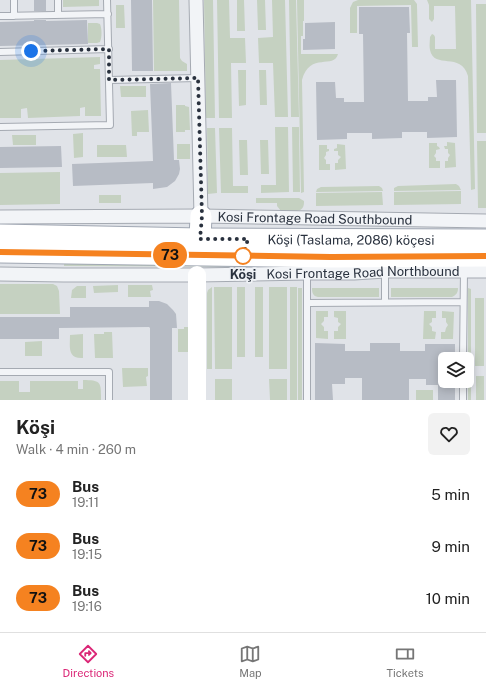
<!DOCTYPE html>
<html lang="en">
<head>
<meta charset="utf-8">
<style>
  :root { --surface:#fff; --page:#f2f2f2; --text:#222; --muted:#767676; --line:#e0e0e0; --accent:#db2777 }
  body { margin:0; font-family:"Public Sans",sans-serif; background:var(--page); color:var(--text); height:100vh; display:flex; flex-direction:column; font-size:15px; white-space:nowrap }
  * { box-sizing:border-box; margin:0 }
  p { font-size:13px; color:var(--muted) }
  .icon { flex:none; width:22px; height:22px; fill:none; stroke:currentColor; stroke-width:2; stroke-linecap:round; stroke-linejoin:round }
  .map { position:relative; height:400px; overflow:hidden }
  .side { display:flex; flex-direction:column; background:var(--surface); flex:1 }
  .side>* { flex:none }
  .badge { padding:0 8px; border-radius:13px; font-size:14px; line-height:26px }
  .controls { position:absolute; left:438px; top:352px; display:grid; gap:8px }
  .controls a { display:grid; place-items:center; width:36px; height:36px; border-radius:6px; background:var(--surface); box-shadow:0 2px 10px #0003; font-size:20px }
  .you { position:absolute; width:20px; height:20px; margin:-10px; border:3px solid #fff; border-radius:50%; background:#1a73e8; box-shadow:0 0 0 6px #1a73e833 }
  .map>.badge { position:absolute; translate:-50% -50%; box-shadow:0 0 0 2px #fff }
  .round { display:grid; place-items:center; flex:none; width:42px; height:42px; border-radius:6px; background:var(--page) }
  .head { display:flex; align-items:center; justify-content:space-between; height:68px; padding:0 16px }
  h1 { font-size:19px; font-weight:700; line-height:30px }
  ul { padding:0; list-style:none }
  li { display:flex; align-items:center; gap:12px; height:52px; padding:0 16px }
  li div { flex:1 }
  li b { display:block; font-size:15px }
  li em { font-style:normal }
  li .badge { min-width:44px; font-weight:700; text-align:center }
  .tabs { display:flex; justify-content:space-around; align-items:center; height:56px; border-top:1px solid var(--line); background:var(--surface); font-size:11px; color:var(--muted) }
  .tabs a { display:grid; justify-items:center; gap:2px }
  .tabs .current { color:var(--accent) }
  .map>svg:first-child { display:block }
  .green { fill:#c5d1c1 }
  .building { fill:#b7bcc5 }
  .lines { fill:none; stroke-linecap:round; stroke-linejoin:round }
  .lane-casing { stroke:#a5aab2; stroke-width:8 }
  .street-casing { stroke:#a5aab2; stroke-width:15 }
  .primary-casing { stroke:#a0a7b3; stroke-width:23 }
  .lane { stroke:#f2f4f7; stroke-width:6 }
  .street { stroke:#f2f4f7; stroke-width:13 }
  .secondary { stroke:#fff; stroke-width:18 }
  .primary { stroke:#fff; stroke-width:21 }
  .line-casing { stroke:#fff; stroke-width:9 }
  .line { stroke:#f58220; stroke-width:6 }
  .walk { stroke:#29313e; stroke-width:4; stroke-dasharray:0 7.2 }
  .stop-dot { fill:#fff; stroke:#f58220; stroke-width:2 }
  .labels { text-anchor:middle; stroke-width:3.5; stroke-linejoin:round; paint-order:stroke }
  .street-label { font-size:13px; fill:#29313e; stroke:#eff2f6 }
  .stop-label { font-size:13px; font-weight:bold; fill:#29313e; stroke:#eff2f6 }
</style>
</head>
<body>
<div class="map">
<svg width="486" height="400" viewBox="0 0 486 400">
  <rect width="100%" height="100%" fill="#e0e3e8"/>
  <!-- green -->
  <path class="green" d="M63 0H99V6L63 7Z
    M153 0H179L180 58 182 61 187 64V71H154Z
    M204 0H213L215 118H206Z
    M217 0H229L230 38H245L246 63H231L232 118H219Z
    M237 0H244L245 31H237Z
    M257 0H265L266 30H258Z
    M272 0H285L288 117H275L273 63H259L258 38 273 37Z
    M289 0H296L299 117H291Z
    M297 0H304V21H303V36H301V54H338C334 70 310 51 302 80L304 192 301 193Z
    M358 0H414L417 4V6L418 47H412L411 5 357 6V33H350V8L353 2Z
    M427 0H471L475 189 471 190 468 76C461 51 434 70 430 50 429 45 430 41 430 37L432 34 434 35 435 37V49H456L455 6H434V19L432 22 429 19V5Z
    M476 4H486V133H477Z
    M116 5H124L125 28H116Z
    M88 23H97L100 24C102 29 102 37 100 42L97 43H88Z
    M100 57V64L94 65V69H100L101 116H85V107L80 108V116L28 118 27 108 21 109V118H0V60Z
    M238 70H246V105L239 106Z
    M259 70H266L267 105H260Z
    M120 86H146V97H121Z
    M176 105H185V106L189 107 190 130H185V132H176Z
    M148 110 149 132H137V136H132L131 111Z
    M275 127H288L289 192 261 193V185H276Z
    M292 127H299L300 192H293Z
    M207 128H215L217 193 208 194Z
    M219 128H232L233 186H248V193H221Z
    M83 133V157L74 158 73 134Z
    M12 135H36V145H13Z
    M239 140H247L248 175H240Z
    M260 140H268L269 174H261Z
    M477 141H486V208H478Z
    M447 142 455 143 456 167 445 168V161H448V158L450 155 448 153V149H445L444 146H447Z
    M429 143H437V146L439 147 440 149 436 150V153L434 156 436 158V161H440V168H429Z
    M177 144H190V159H177Z
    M337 144 345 145 346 169 335 170V163H338V160L341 157 338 155V151H334V149L337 148Z
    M97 145H126L127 157H97Z
    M319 145H327V149H329V151L326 152V155L324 158 326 160V164H330V170H319Z
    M60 172V204L0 205V173Z
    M456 184 459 186 461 190 394 191V188L398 186Z
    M379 186 382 188 383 191 316 192 317 189 321 187Z
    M461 191V204L394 205V192Z
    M382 192 383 205 316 206V193Z
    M99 195H121V203H99Z
    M256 198H299L304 201C305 215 291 211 281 211L277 206V203H256Z
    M212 228H384V233H212Z
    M64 261 331 267 64 266Z
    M0 284H53L57 286 59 291 60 314H0Z
    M118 285V292L94 293 93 286Z
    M128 285H152L153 290 150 291 151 297H128Z
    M77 286H86V298H71L72 290Z
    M212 287V369H207V293L208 290Z
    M214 287H232V369H215Z
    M237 287H245V357H237Z
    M255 287H263V357H255Z
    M269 287H287V369H269Z
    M290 287H297V400H290Z
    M298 288H302V400H298Z
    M312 288H379V297H318C313 296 312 293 312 288Z
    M391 288H458C458 293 456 295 452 297H391Z
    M468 288 471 289V400H468Z
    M475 298H484V366H475Z
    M316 311H328V317H324V321L321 324 324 327V331H328V339L316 338Z
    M334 311H346V339H334V331H338V327L341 324 338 322V318L334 317Z
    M424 311H436V318H432V322L429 324 432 327V331L436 332 435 339H423Z
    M442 311 454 312 453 339H441V332H445L446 328 448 325 446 322V318H442Z
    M184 327H190V352H178V329H184Z
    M104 332H112L113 358H95L94 334H104Z
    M83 334V358C67 359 70 347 70 335Z
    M42 341V356H25V342Z
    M122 368H148V376L146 377 147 386 123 387Z
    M476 376H484V400H476Z
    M215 379H232V400H215Z
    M269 379H287V400H270Z
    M83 380C102 380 101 383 101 400H0V381H19V392H30V381H78V389H83Z
    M416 390H433V400H416Z"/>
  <!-- building -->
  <path class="building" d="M34 0H46V11H34Z
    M131 0H152L153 71H132Z
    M359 7H409L410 33H407L408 101H428V97H437L436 80H456L457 137 427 138V132H402V138L372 139V133H347V139L317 140 316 82H335L336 98H344V102H364L363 34H359Z
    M34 20H46V21L87 20 88 44 0 46V22L34 21Z
    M335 22V49L303 50V39H305V23Z
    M171 83 174 160H179L180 169 179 174 175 181 167 187 153 189V183L73 186 72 164 153 161 150 84Z
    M61 146 62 167 0 168V147Z
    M149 301H159L167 304 173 310 176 314 177 328H172V400H150V328L149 327 59 328V339H0V317H70V307H149Z
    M315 343 345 344V351H370V343H400V351H425V344H455V359H445V381H455V400H438V385H426V379H409V400H362V378H345V384H332L333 400H315Z"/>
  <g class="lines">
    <defs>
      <path id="lane" d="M14 0V16
        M58 0V15
        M0 16 108 14
        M0 52 109 49
        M109 80 198 78
        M0 127 110 125 107 0
        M385 271V302
        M307 273V400
        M307 303 463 302
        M463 359 464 271
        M0 372H109V400
        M463 400V381"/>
      <g id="street">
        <path d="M196 0 201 216"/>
        <path id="s1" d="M0 217 201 216 486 221"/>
        <path id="s2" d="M0 274 64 275H197L307 273H354L385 271H486"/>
      </g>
      <g id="primary">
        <path id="s3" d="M0 235 200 239 486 240"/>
        <path d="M200 239 201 216"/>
        <path d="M0 252 331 257 486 256"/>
      </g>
    </defs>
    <!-- lane casing -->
    <use href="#lane" class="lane-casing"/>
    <!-- street casing -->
    <use href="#street" class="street-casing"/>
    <!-- primary casing -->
    <use href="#primary" class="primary-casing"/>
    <!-- lane -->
    <use href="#lane" class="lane"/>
    <!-- street -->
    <use href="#street" class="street"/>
    <!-- secondary -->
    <path class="secondary" d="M197 400V275"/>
    <!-- primary -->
    <use href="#primary" class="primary"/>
  </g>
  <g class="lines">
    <defs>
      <path id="line" d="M0 252 331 257 486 256"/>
    </defs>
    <!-- line casing -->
    <use href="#line" class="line-casing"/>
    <!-- line -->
    <use href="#line" class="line"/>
    <!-- walk -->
    <path class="walk" d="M31 51 109 49V80L198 78 202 216 200 239H248L243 256"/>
  </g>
  <!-- markers -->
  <circle class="stop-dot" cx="243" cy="256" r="8"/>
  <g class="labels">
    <!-- street labels -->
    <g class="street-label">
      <text dy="5" stroke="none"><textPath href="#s1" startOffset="315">Kosi Frontage Road Southbound</textPath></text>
      <text dy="5" stroke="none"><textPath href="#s3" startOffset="351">Köşi (Taslama, 2086) köçesi</textPath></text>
      <text dy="5" stroke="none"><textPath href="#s2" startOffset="363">Kosi Frontage Road Northbound</textPath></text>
    </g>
    <!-- stop labels -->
    <g class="stop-label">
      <text x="243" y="279">Köşi</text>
    </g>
  </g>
</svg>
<div class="controls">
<a><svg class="icon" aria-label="layers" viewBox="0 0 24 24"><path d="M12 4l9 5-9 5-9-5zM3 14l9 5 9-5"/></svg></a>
</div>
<div class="you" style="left:31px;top:51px"></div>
<b class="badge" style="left:170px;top:255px;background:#f58220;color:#111">73</b>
</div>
<section class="side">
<div class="head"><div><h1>Köşi</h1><p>Walk · 4 min · 260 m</p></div><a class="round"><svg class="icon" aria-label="heart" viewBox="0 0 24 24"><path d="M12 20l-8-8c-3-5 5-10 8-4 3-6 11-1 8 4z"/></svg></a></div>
<ul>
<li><span class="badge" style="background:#f58220;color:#111">73</span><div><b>Bus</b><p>19:11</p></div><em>5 min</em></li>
<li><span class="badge" style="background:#f58220;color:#111">73</span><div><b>Bus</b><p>19:15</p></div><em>9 min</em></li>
<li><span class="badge" style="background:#f58220;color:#111">73</span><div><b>Bus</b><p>19:16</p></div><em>10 min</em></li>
</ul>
</section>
<nav class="tabs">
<a class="current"><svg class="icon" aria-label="directions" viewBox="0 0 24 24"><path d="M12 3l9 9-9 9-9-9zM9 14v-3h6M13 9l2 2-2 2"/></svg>Directions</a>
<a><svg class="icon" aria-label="map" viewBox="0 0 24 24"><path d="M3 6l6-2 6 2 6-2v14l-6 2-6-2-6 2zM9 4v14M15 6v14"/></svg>Map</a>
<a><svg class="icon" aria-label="tickets" viewBox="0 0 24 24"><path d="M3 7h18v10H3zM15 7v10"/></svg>Tickets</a>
</nav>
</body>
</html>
